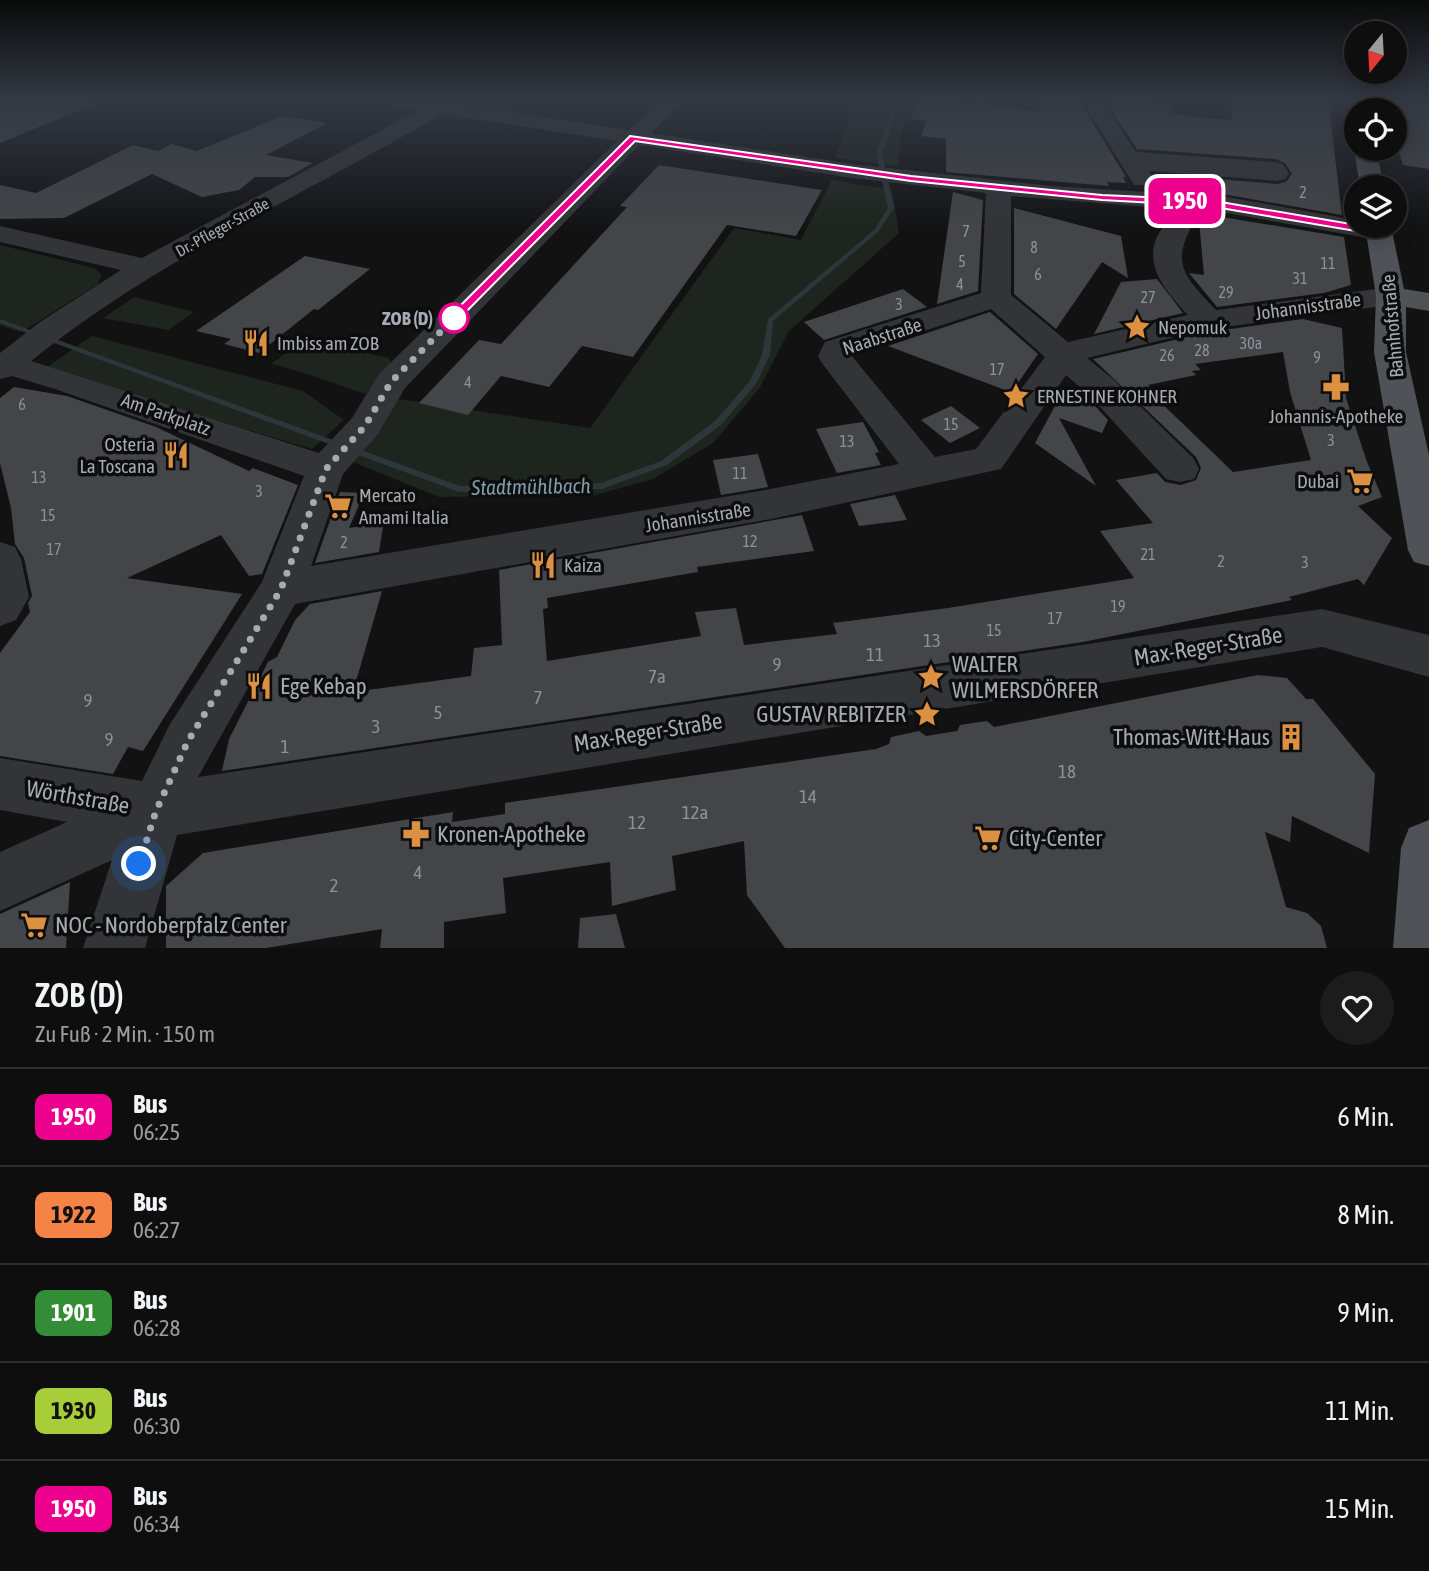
<!DOCTYPE html>
<html lang="de">
<head>
<meta charset="utf-8">
<style>
  :root { --surface:#0e0e0e; --page:#1c1c1c; --text:#f1f3f6; --muted:#9b9c9e; --line:#2e2e2e }
  body { margin:0; font-family:"Asap Condensed",sans-serif; background:var(--page); color:var(--text); height:100vh; display:flex; flex-direction:column; font-size:26px; white-space:nowrap }
  * { box-sizing:border-box; margin:0 }
  p { font-size:23px; color:var(--muted) }
  .icon { flex:none; width:38px; height:38px; fill:none; stroke:currentColor; stroke-width:2; stroke-linecap:round; stroke-linejoin:round }
  .map { position:relative; height:948px; overflow:hidden }
  .details { display:flex; flex-direction:column; background:var(--surface); flex:1 }
  .details>* { flex:none }
  .badge { padding:0 14px; border-radius:10px; font-size:24px; line-height:46px }
  .needle { width:46px; rotate:198deg }
  .buttons { position:absolute; left:1344px; top:21px; display:grid; gap:14px }
  .buttons a { display:grid; place-items:center; width:63px; height:63px; border-radius:50%; background:var(--surface); box-shadow:0 4px 18px #0003,0 0 0 2px var(--line); font-size:35px }
  .you { position:absolute; width:35px; height:35px; margin:-18px; border:5px solid #fff; border-radius:50%; background:#1a73e8; box-shadow:0 0 0 10px #1a73e833 }
  .map>.badge { position:absolute; translate:-50% -50%; box-shadow:0 0 0 4px #fff }
  .round { display:grid; place-items:center; flex:none; width:74px; height:74px; border-radius:37px; background:var(--page) }
  .head { display:flex; align-items:center; justify-content:space-between; height:119px; padding:0 35px }
  h1 { font-size:33px; font-weight:600; line-height:52px }
  ul { padding:0; list-style:none }
  li { display:flex; align-items:center; gap:21px; height:98px; padding:0 35px; border-top:2px solid var(--line) }
  li div { flex:1 }
  li b { display:block; font-size:26px }
  li em { font-style:normal }
  li .badge { min-width:77px; font-weight:700; text-align:center }
  .map>svg:first-child { display:block }
  .green { fill:#1e251e }
  .lines { fill:none; stroke-linecap:round; stroke-linejoin:round }
  .stream { fill:#2d363a; fill-rule:evenodd }
  .building { fill:#444548; fill-rule:evenodd }
  .minor { fill:#333437; fill-rule:evenodd }
  .major { fill:#4f5256; fill-rule:evenodd }
  .line { fill:#ec008d; stroke:#fff; stroke-width:2 }
  .walk { stroke:#a5abb2; stroke-width:7; stroke-dasharray:0 12.6 }
  .stop-dot { fill:#fff; stroke:#ec008d; stroke-width:3.5 }
  .labels { text-anchor:middle; stroke-width:7; stroke-linejoin:round; paint-order:stroke }
  .number-label { font-size:16px; fill:#8d9298 }
  .far-street-label { font-size:16px; fill:#a5abb2; stroke:#0d0d0e }
  .street-label { font-size:19px; fill:#a5abb2; stroke:#0d0d0e }
  .stop-label { font-size:19px; font-weight:bold; fill:#a5abb2; stroke:#0d0d0e; text-anchor:end }
  .poi-label { font-size:19px; fill:#a5abb2; stroke:#0d0d0e; text-anchor:start }
  .near-number-label { font-size:19px; fill:#8d9298 }
  .water-label { font-size:21px; font-style:italic; fill:#7f9ca9; stroke:#0d0d0e }
  .near-street-label { font-size:23px; fill:#a5abb2; stroke:#0d0d0e }
  .near-poi-label { font-size:23px; fill:#a5abb2; stroke:#0d0d0e; text-anchor:start }
</style>
</head>
<body>
<div class="map">
<svg width="1429" height="948" viewBox="0 0 1429 948">
  <rect width="100%" height="100%" fill="#121213"/>
  <!-- green -->
  <path class="green" d="M856 99H913L901 136 898 166 835 158Z
    M832 180 892 190 899 233 789 331 759 389 713 443 653 479 595 495 439 497 343 458 392 398 590 428 734 228 801 240Z
    M0 245 94 268 102 275 97 285 21 332 0 325Z
    M135 297 194 312 168 330 103 318Z
    M92 336 303 391 344 420 312 449 44 369Z
    M306 339 389 358 391 364 366 394C334 384 304 371 271 364Z"/>
  <g class="lines">
    <!-- stream -->
    <path class="stream" d="M897 99H901L882 153 894 208 878 232 773 321 770 355 756 384 721 425 667 465 602 489 459 492 0 323V319L460 486 601 483 661 461 715 421 750 381 762 355 768 319 874 230 888 208 876 153Z"/>
  </g>
  <!-- building -->
  <path class="building" d="M0 99H106L0 143Z
    M918 99H949L1041 112 1034 99H1078L1126 177H1123L1126 183 1107 182 1109 186 946 172V139L921 136 926 121 911 119Z
    M1104 99H1152V102L1171 104 1173 114 1226 120H1232L1230 99H1328L1342 215 1183 187 1177 178H1157L1154 174 1277 184 1286 182 1292 174 1285 163 1276 159 1137 149Z
    M1386 99 1429 103V169L1403 165 1395 142V110H1389Z
    M281 116 327 123 266 155 313 163 288 177H255L239 190 202 197 152 174 64 218 0 219V185L36 193 133 145 158 151 172 144 197 151Z
    M659 165 822 190 796 236 727 225 633 357 582 346 549 387 501 376 468 415 419 403 479 340 501 344 627 207 620 206Z
    M953 192 983 200 978 291 937 304Z
    M1014 208 1121 236 1128 278 1102 262 1056 329 1014 294Z
    M1204 214 1344 237 1351 285 1324 293 1217 307 1189 273 1204 275 1199 221Z
    M305 256 370 269 318 310 314 309 259 353 224 344 231 339 196 331Z
    M1157 279 1183 313 1094 334 1121 282Z
    M903 289 927 307 824 340 804 322Z
    M990 312 1038 354 1013 390H1005L888 346Z
    M1303 319 1342 328 1346 398 1367 462 1382 497 1358 506 1392 538 1364 585 1358 579 1289 597 1292 600 1083 642 222 771 229 739 268 662 277 657 295 620 310 604 382 591 353 692 471 676 474 648 502 645 499 570 802 515 814 551 697 567 698 572 547 598 548 608 543 609 547 661 701 636 695 612 736 608 744 645 837 634 833 623 948 608 1134 578 1100 531 1153 523 1116 480 1157 473 1165 482 1181 485 1196 480 1201 468 1196 457 1093 359 1209 332ZM1283 352 1290 392 1311 460 1233 472 1154 396 1158 395 1148 385 1196 375 1192 371 1201 370 1195 364Z
    M14 387 67 396 156 427 249 471 253 468 298 485 262 574 249 576 221 535 127 578 242 594 143 751 128 747 113 774 0 756V653L30 612 28 603 32 596 24 558 15 544 11 508 0 463V398Z
    M1063 391 1084 394 1108 420 1102 433 1059 418 1096 486 1035 443Z
    M951 406 980 428 950 443 921 420Z
    M863 422 879 452 875 453 881 465 837 473 816 429Z
    M758 454 768 487 721 495 713 460Z
    M340 492 364 493 349 528 376 524 385 514 379 552 315 563Z
    M895 495 907 520 859 526 850 504Z
    M1258 675 1287 678 1306 699H1313L1375 774 1369 853 1292 816 1290 842 1265 832 1286 907 1307 913 1321 926 1327 948H785L747 895 744 841 672 856 676 890 612 906 610 862 503 878 506 913 444 922V948H380L382 929 266 948H166V886L203 853 453 812 452 822 505 814V803L876 749 889 744 891 737 919 731 926 736 957 731 960 725 987 721 994 727Z
    M70 882 66 948H0V914Z
    M616 914 625 948H578L580 918Z"/>
  <g class="lines">
    <!-- minor -->
    <path class="minor" d="M378 99H458L457 104 629 130 664 99H686L651 133 852 164 1052 186 1227 197 1356 220V226H1386L1392 232 1388 238 1379 240 1227 213 1200 211C1171 261 1177 269 1216 310L1391 287 1402 290 1406 296 1402 302 1391 305 1209 329 1087 358 1114 380 1194 459 1199 469 1194 479 1180 482 1166 479 1090 396 1066 375 1001 469 771 519 295 604 198 777 1322 609 1429 635V677L1322 647 177 835 145 948H83L112 860 0 911V852L67 822 0 810V758L142 781 170 724 262 582 304 476 58 390 12 376 0 379V353L40 322 121 270 0 242V226L142 258 419 110 381 103ZM442 114 617 141 379 374 352 418 319 453 31 361C156 260 304 195 442 114ZM639 145 852 178 986 193 981 293 825 342 818 356 822 363 899 464 771 489 311 566 343 474 378 434 405 388ZM1011 196 1176 209C1169 220 1159 230 1155 242 1146 270 1170 296 1188 315L1068 342 1011 295ZM991 309 1045 357 976 449 935 457 851 355Z
      M1081 99H1101L1136 152 1275 162 1283 164 1289 174 1285 179 1277 181 1149 171 1155 180 1152 185H1134Z
      M0 542 15 547 21 559 29 597 16 620 0 626Z"/>
    <!-- major -->
    <path class="major" d="M1347 99H1367L1369 110H1356V116L1352 114Z
      M1356 145V149H1376L1384 187H1360L1354 149Z
      M1365 226H1391L1404 289 1429 293V311L1406 307V352L1429 455V566L1414 562 1408 550 1374 352 1376 296Z
      M1429 820V948H1393L1401 848 1409 828Z"/>
  </g>
  <!-- sky -->
  <linearGradient id="sky" x2="0" y2="1"><stop stop-color="#0a0a0a"/><stop offset="0.43" stop-color="#333944"/><stop offset="1" stop-color="#333944" stop-opacity="0"/></linearGradient>
  <rect width="1429" height="231" fill="url(#sky)"/>
  <!-- line -->
  <path class="line" d="M630 136 911 176 1102 195 1209 200 1374 228 1378 223 1383 226 1384 232 1379 235 1209 206 1102 200 911 181 635 141 456 322H449V317Z"/>
  <g class="lines">
    <!-- walk -->
    <path class="walk" d="M139 864 156 811 188 741 281 589 326 469 365 426 391 382 454 318"/>
  </g>
  <!-- icons -->
  <defs>
    <symbol id="sight-bare" viewBox="-9 -9 18 18"><path d="M0-6L1.8-2.2L6-1.7L2.9 1.2L3.7 5.4L0 3.3L-3.7 5.4L-2.9 1.2L-6-1.7L-1.8-2.2Z" fill="#db9042" stroke="#0d0d0e" stroke-width="2.5" paint-order="stroke"/></symbol>
    <symbol id="restaurant-bare" viewBox="-9 -9 18 18"><path d="M-5-6h1v4h1v-4h1v4h1v-4h1v5L-1.5 .5V6h-2V.5L-5-1ZM5-6V6H3V1.5H1.5Q1.5-4 5-6Z" fill="#db9042" stroke="#0d0d0e" stroke-width="2.5" paint-order="stroke"/></symbol>
    <symbol id="pharmacy-bare" viewBox="-9 -9 18 18"><path d="M-2-6h4v4h4v4h-4v4h-4v-4h-4v-4h4Z" fill="#db9042" stroke="#0d0d0e" stroke-width="2.5" paint-order="stroke"/></symbol>
    <symbol id="supermarket-bare" viewBox="-9 -9 18 18"><path d="M-6-5.5h2.5l.6 2H6L4.5 2H-2.5L-4.4-4H-6ZM-1.5 3.2a1.3 1.3 0 1 0 .1 0ZM3 3.2a1.3 1.3 0 1 0 .1 0Z" fill="#db9042" stroke="#0d0d0e" stroke-width="2.5" paint-order="stroke"/></symbol>
    <symbol id="building-bare" viewBox="-9 -9 18 18"><path d="M-4-6H4V6H1V3H-1V6H-4ZM-2.5-4.3h1.7v1.8h-1.7ZM.8-4.3h1.7v1.8H.8ZM-2.5-1h1.7V.8h-1.7ZM.8-1h1.7V.8H.8Z" fill="#db9042" stroke="#0d0d0e" stroke-width="2.5" paint-order="stroke"/></symbol>
  </defs>
  <g fill-rule="evenodd">
    <use href="#sight-bare" x="1118" y="308" width="38" height="38"/>
    <use href="#restaurant-bare" x="237" y="324" width="38" height="38"/>
    <use href="#pharmacy-bare" x="1317" y="368" width="38" height="38"/>
    <use href="#sight-bare" x="997" y="377" width="38" height="38"/>
    <use href="#restaurant-bare" x="157" y="436" width="38" height="38"/>
    <use href="#supermarket-bare" x="1341" y="462" width="38" height="38"/>
    <use href="#supermarket-bare" x="319" y="487" width="38" height="38"/>
    <use href="#restaurant-bare" x="524" y="546" width="38" height="38"/>
    <use href="#sight-bare" x="912" y="658" width="38" height="38"/>
    <use href="#restaurant-bare" x="240" y="667" width="38" height="38"/>
    <use href="#sight-bare" x="908" y="695" width="38" height="38"/>
    <use href="#building-bare" x="1272" y="718" width="38" height="38"/>
    <use href="#pharmacy-bare" x="397" y="815" width="38" height="38"/>
    <use href="#supermarket-bare" x="969" y="819" width="38" height="38"/>
    <use href="#supermarket-bare" x="15" y="906" width="38" height="38"/>
  </g>
  <!-- markers -->
  <circle class="stop-dot" cx="454" cy="318" r="14"/>
  <g class="labels">
    <!-- number labels -->
    <g class="number-label">
      <text x="1303" y="198">2</text>
      <text x="966" y="237">7</text>
      <text x="1034" y="253">8</text>
      <text x="962" y="267">5</text>
      <text x="1328" y="269">11</text>
      <text x="1038" y="280">6</text>
      <text x="1300" y="284">31</text>
      <text x="960" y="290">4</text>
      <text x="1226" y="298">29</text>
      <text x="1148" y="303">27</text>
      <text x="899" y="310">3</text>
      <text x="1251" y="349">30a</text>
      <text x="1202" y="356">28</text>
      <text x="1167" y="361">26</text>
      <text x="1317" y="363">9</text>
      <text x="997" y="375">17</text>
      <text x="468" y="388">4</text>
      <text x="22" y="410">6</text>
      <text x="951" y="430">15</text>
      <text x="1331" y="446">3</text>
      <text x="847" y="447">13</text>
      <text x="740" y="479">11</text>
      <text x="39" y="483">13</text>
      <text x="259" y="497">3</text>
      <text x="48" y="521">15</text>
      <text x="750" y="547">12</text>
      <text x="344" y="548">2</text>
      <text x="54" y="555">17</text>
      <text x="1148" y="560">21</text>
      <text x="1221" y="567">2</text>
      <text x="1305" y="568">3</text>
      <text x="1118" y="612">19</text>
      <text x="1055" y="624">17</text>
      <text x="994" y="636">15</text>
    </g>
    <!-- far-street labels -->
    <g class="far-street-label">
      <text transform="translate(222 227) rotate(-29)" y="6">Dr.-Pfleger-Straße</text>
    </g>
    <!-- street labels -->
    <g class="street-label">
      <text transform="translate(1308 306) rotate(-8)" y="7">Johannisstraße</text>
      <text transform="translate(1392 326) rotate(-95)" y="7">Bahnhofstraße</text>
      <text transform="translate(882 336) rotate(-18)" y="7">Naabstraße</text>
      <text transform="translate(166 414) rotate(19)" y="7">Am Parkplatz</text>
      <text transform="translate(698 517) rotate(-9)" y="7">Johannisstraße</text>
    </g>
    <!-- stop labels -->
    <g class="stop-label">
      <text x="433" y="325">ZOB (D)</text>
    </g>
    <!-- poi labels -->
    <g class="poi-label">
      <text x="1158" y="334">Nepomuk</text>
      <text x="277" y="350">Imbiss am ZOB</text>
      <text x="1037" y="403">ERNESTINE KOHNER</text>
      <text x="1336" y="423" text-anchor="middle">Johannis-Apotheke</text>
      <text x="155" y="451" text-anchor="end">Osteria<tspan x="155" dy="22">La Toscana</tspan></text>
      <text x="1339" y="488" text-anchor="end">Dubai</text>
      <text x="359" y="502">Mercato<tspan x="359" dy="22">Amami Italia</tspan></text>
      <text x="564" y="572">Kaiza</text>
    </g>
    <!-- near-number labels -->
    <g class="near-number-label">
      <text x="932" y="647">13</text>
      <text x="875" y="661">11</text>
      <text x="777" y="671">9</text>
      <text x="657" y="683">7a</text>
      <text x="538" y="704">7</text>
      <text x="88" y="707">9</text>
      <text x="438" y="719">5</text>
      <text x="376" y="733">3</text>
      <text x="109" y="746">9</text>
      <text x="285" y="753">1</text>
      <text x="1067" y="778">18</text>
      <text x="808" y="803">14</text>
      <text x="695" y="819">12a</text>
      <text x="637" y="829">12</text>
      <text x="418" y="879">4</text>
      <text x="334" y="892">2</text>
    </g>
    <!-- water labels -->
    <g class="water-label">
      <text transform="translate(531 487) rotate(-1)" y="7">Stadtmühlbach</text>
    </g>
    <!-- near-street labels -->
    <g class="near-street-label">
      <text transform="translate(1208 646) rotate(-9)" y="8">Max-Reger-Straße</text>
      <text transform="translate(648 732) rotate(-9)" y="8">Max-Reger-Straße</text>
      <text transform="translate(78 797) rotate(10)" y="8">Wörthstraße</text>
    </g>
    <!-- near-poi labels -->
    <g class="near-poi-label">
      <text x="952" y="672">WALTER<tspan x="952" dy="26">WILMERSDÖRFER</tspan></text>
      <text x="280" y="694">Ege Kebap</text>
      <text x="906" y="722" text-anchor="end">GUSTAV REBITZER</text>
      <text x="1270" y="745" text-anchor="end">Thomas-Witt-Haus</text>
      <text x="437" y="842">Kronen-Apotheke</text>
      <text x="1009" y="846">City-Center</text>
      <text x="55" y="933">NOC - Nordoberpfalz Center</text>
    </g>
  </g>
</svg>
<div class="buttons">
<a><svg class="needle" viewBox="-14 -14 28 28"><path d="M0-13l5 13h-10z" fill="#e53935"/><path d="M0 13l5-13h-10z" fill="#9b9c9e"/></svg></a>
<a><svg class="icon" aria-label="locate" viewBox="0 0 24 24"><circle cx="12" cy="12" r="6"/><path d="M12 2v4M12 18v4M2 12h4M18 12h4"/></svg></a>
<a><svg class="icon" aria-label="layers" viewBox="0 0 24 24"><path d="M12 4l9 5-9 5-9-5zM3 14l9 5 9-5"/></svg></a>
</div>
<div class="you" style="left:139px;top:864px"></div>
<b class="badge" style="left:1185px;top:201px;background:#ec008d;color:#fff">1950</b>
</div>
<section class="details">
<div class="head"><div><h1>ZOB (D)</h1><p>Zu Fuß · 2 Min. · 150 m</p></div><a class="round"><svg class="icon" aria-label="heart" viewBox="0 0 24 24"><path d="M12 20l-8-8c-3-5 5-10 8-4 3-6 11-1 8 4z"/></svg></a></div>
<ul>
<li><span class="badge" style="background:#ec008d;color:#fff">1950</span><div><b>Bus</b><p>06:25</p></div><em>6 Min.</em></li>
<li><span class="badge" style="background:#f58346;color:#111">1922</span><div><b>Bus</b><p>06:27</p></div><em>8 Min.</em></li>
<li><span class="badge" style="background:#338c36;color:#fff">1901</span><div><b>Bus</b><p>06:28</p></div><em>9 Min.</em></li>
<li><span class="badge" style="background:#a7ce39;color:#111">1930</span><div><b>Bus</b><p>06:30</p></div><em>11 Min.</em></li>
<li><span class="badge" style="background:#ec008d;color:#fff">1950</span><div><b>Bus</b><p>06:34</p></div><em>15 Min.</em></li>
</ul>
</section>
</body>
</html>
